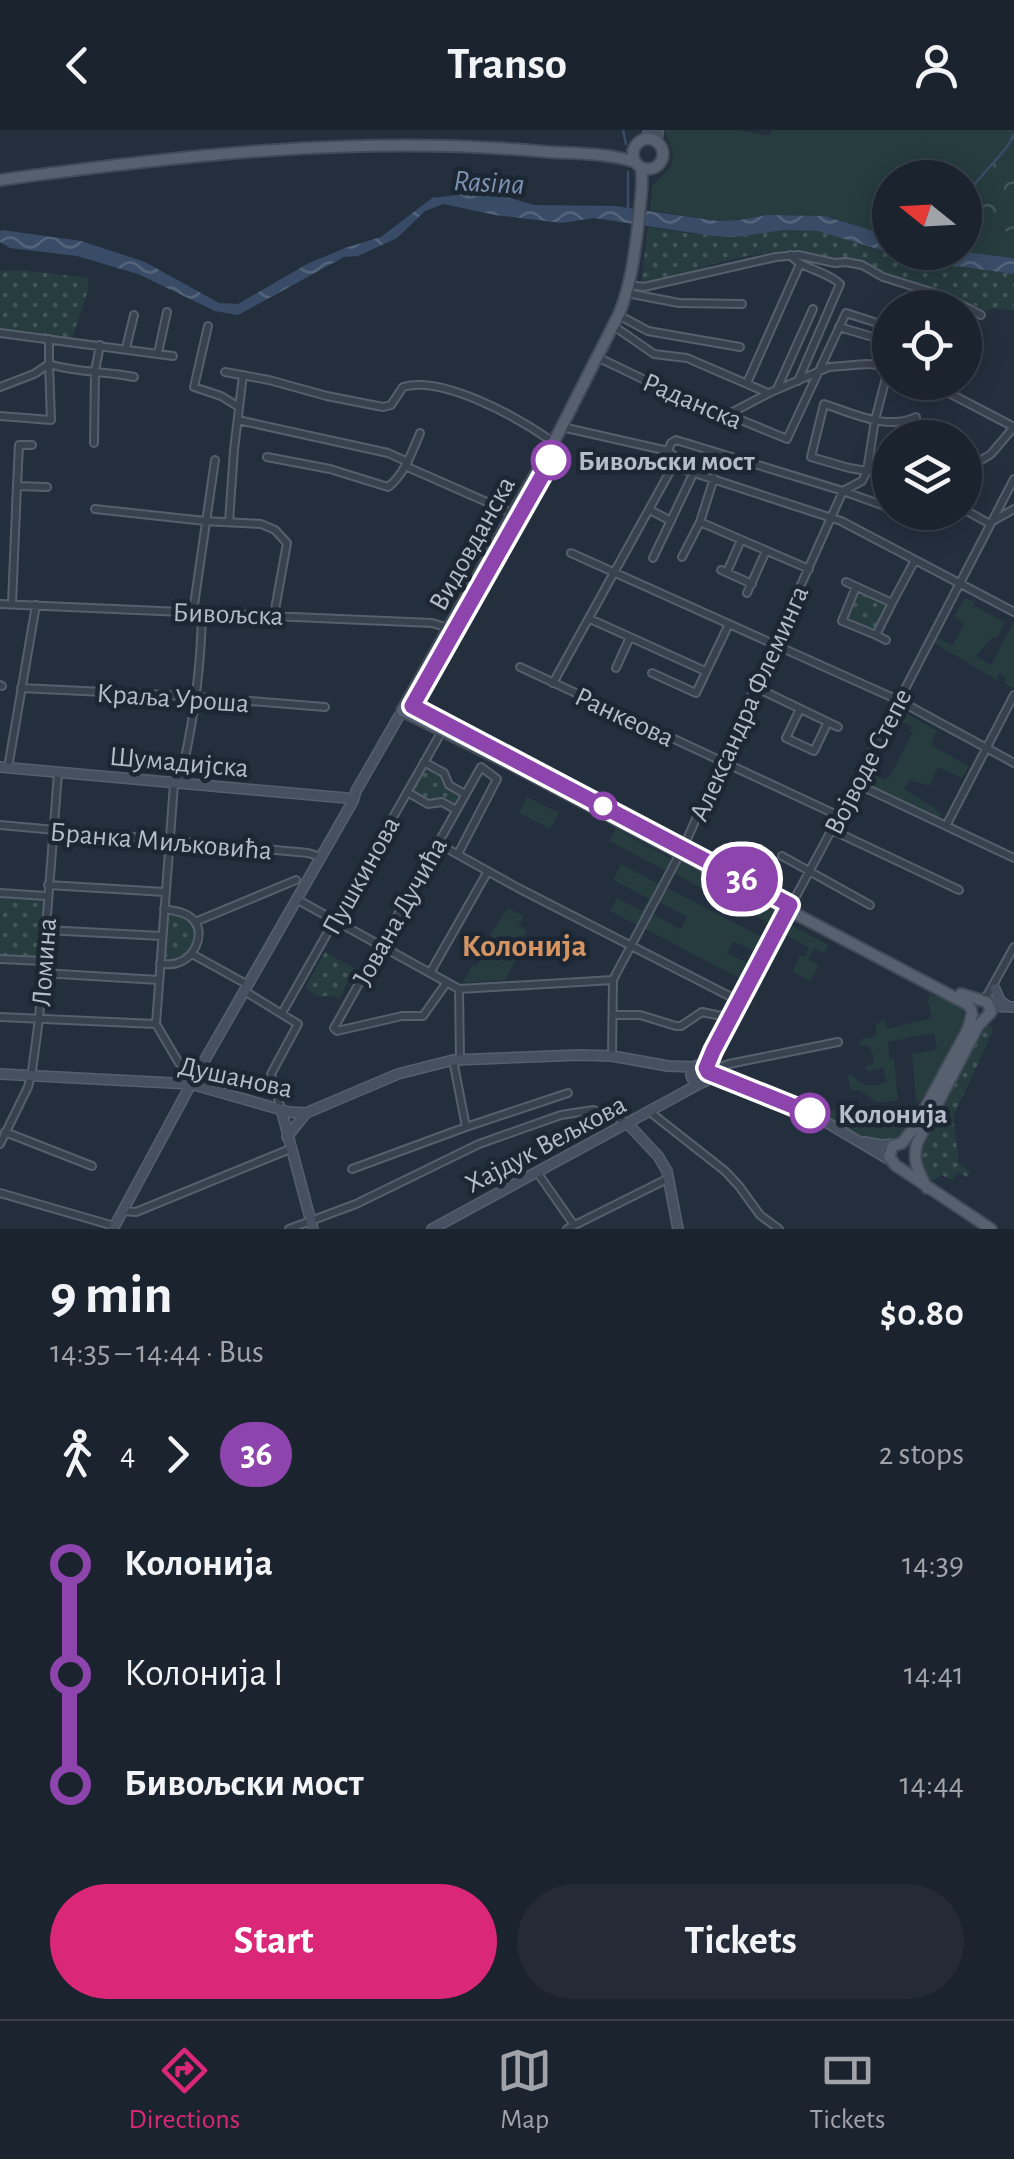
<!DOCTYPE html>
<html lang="en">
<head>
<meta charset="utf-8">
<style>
  :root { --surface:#1b232e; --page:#242b36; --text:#f1f3f6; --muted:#a0a4aa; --line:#39404a; --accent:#db2777 }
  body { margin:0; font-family:"Alegreya Sans",sans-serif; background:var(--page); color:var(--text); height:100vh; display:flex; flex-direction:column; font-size:38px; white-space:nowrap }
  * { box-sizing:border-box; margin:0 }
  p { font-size:32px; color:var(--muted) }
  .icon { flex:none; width:55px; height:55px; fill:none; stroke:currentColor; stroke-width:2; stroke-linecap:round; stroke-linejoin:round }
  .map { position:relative; height:1099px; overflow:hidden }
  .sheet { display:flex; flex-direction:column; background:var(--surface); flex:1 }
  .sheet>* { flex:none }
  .badge { padding:0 20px; border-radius:32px; font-size:35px; line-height:65px }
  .needle { width:65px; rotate:288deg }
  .buttons { position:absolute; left:872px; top:30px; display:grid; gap:20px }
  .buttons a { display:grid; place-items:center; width:110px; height:110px; border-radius:50%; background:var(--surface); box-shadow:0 5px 25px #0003,0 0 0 2px var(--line); font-size:50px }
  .map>.badge { position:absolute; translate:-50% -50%; box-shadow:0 0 0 5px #fff }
  .legs { display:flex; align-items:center; gap:15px; height:110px; padding:0 50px; font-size:32px }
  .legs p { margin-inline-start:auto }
  .overview { display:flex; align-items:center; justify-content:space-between; height:170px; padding:0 50px }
  h1 { font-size:55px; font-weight:700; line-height:75px }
  .button { display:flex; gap:20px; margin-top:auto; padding:20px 50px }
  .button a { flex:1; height:115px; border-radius:60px; background:var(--accent); color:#fff; font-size:40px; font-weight:700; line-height:115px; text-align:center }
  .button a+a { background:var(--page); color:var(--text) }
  ul { padding:0 50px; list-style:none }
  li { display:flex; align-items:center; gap:35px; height:110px; font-size:38px }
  li i { display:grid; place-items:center; width:15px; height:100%; margin:0 12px; background:currentColor }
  li i::after { content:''; width:25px; height:25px; margin:-12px; border:8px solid; border-radius:50%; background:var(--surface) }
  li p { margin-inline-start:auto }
  li:first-child i { background:linear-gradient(#0000 50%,currentColor 0) }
  li:last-child i { background:linear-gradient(currentColor 50%,#0000 0) }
  header { display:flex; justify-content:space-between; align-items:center; height:130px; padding:0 50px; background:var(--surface); font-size:45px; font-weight:700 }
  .tabs { display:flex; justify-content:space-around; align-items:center; height:140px; border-top:2px solid var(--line); background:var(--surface); font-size:28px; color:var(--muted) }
  .tabs a { display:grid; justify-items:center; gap:5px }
  .tabs .current { color:var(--accent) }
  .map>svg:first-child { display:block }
  .grass { fill:#263c3f }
  .forest { fill:url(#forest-crowns) }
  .park { fill:url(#park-dots) }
  .water { fill:url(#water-waves) }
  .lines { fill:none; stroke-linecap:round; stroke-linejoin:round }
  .stream { stroke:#394c67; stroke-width:2.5 }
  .street-casing { stroke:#565f6c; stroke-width:10 }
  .secondary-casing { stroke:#565f6c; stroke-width:12 }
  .primary-casing { stroke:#414a57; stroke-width:14 }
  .street { stroke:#38414e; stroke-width:6 }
  .secondary { stroke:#465061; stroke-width:9 }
  .primary { stroke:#56606e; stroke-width:10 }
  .line-1-casing { stroke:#fff; stroke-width:22 }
  .line-1 { stroke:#8e44ad; stroke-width:15 }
  .stop-1-dot { fill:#fff; stroke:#8e44ad; stroke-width:5 }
  .labels { text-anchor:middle; stroke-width:9; stroke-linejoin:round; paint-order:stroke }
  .street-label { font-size:28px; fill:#b4bcc9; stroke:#1d2633 }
  .stop-label { font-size:28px; font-weight:bold; fill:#b4bcc9; stroke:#1d2633; text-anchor:start }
  .water-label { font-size:30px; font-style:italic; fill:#7c92b1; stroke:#1d2633 }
  .quarter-label { font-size:32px; font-weight:bold; fill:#d59563; stroke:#1d2633 }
</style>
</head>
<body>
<header><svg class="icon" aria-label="back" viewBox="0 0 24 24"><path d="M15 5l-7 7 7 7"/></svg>Transo<svg class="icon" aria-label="person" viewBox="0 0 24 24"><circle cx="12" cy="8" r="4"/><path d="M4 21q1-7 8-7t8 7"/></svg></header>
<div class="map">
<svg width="1014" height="1099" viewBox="0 0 1014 1099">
  <defs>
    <pattern id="forest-crowns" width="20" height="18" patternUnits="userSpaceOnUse" patternTransform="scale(2.5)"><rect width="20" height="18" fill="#263c3f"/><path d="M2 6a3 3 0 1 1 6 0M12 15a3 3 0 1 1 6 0" fill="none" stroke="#435659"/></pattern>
    <pattern id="park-dots" width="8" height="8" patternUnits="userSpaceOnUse" patternTransform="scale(2.5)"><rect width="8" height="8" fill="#263c3f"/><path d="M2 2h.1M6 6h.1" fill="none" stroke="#435659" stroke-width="1.8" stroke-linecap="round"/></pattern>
    <pattern id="water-waves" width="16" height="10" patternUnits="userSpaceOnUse" patternTransform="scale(2.5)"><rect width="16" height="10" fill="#394c67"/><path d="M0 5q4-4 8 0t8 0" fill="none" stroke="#53647b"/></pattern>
  </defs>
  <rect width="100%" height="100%" fill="#242f3e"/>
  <!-- grass -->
  <path class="grass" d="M664 0H739L769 6 772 0H1014C1007 25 980 44 965 65V48H890V106L824 86 767 85 740 90 718 91 650 80 652 56 671 37 673 22Z
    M965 96 1014 102V128L965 122Z
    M965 468 975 472 971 482 975 476 1005 493 997 508 993 507 976 526 991 535 1014 491V559L1004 553 1006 547 1000 543 997 550 934 513 937 508 953 515 964 494 954 486Z
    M899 579 937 601 931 615 969 636 962 648 938 637 929 656 910 650 904 659 942 683 939 690 862 654 867 641 884 650 886 647 889 648 913 602 910 601 911 596 903 592 900 596 893 592Z
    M527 667 559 683 550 699 519 683Z
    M617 697C633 711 653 717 671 729L667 741 609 711Z
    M681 732 778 783 772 795 675 744Z
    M621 734 659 754 637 795 610 781 617 768 642 781 649 769 613 750Z
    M667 758 766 809 759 823 733 811 727 823 751 835 743 850 645 799 653 784 680 799 687 787 659 772Z
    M508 778 524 786 519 796 527 801 519 818 505 814V817L518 824 506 850 462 853 473 835 476 836 492 807 490 805Z
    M792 796 829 815 824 823 814 818 808 829 819 835 811 851 793 842 800 825 804 827 809 818 787 806Z
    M929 864 947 870 962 879 965 889 924 973 916 971 912 924 937 919 934 903 888 912 889 930 894 929 898 970C875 974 877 974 860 960H851L848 947 850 943C862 956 871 959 887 951L883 938 868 941 864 937 874 933C873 924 873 919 865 915L860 916 859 912 863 908 876 907V895L884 889 887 899 932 888 928 871Z
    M850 977 852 990 878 988 880 998 897 995V983L914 981 918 984C913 991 909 998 903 1004 881 1025 850 1001 829 989L831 981Z"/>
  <!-- forest -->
  <path class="forest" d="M1014 4V102L965 96V65L1007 17Z"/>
  <!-- park -->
  <path class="park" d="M648 97 694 104 735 107 784 100 818 101 914 130 1014 144V181L994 178 987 181 956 167 885 144 864 133 850 129H834L796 119 747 126 709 135 688 144 641 153Z
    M21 140 88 148V161L72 208 0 200V141Z
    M860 461 885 472 887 476 874 500 847 489 856 463Z
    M424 632 444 643 449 655 465 664 456 680 442 672 428 674 407 662Z
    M0 765 42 767 45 770 39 827 0 826Z
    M172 783 192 792C198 811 193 820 178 831L164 828 167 784Z
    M325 822 359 841 357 846 350 848 339 869 332 865 320 867 305 858Z
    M985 896H991L993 901 953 987 959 1033 970 1042 967 1047 958 1042 952 1050 942 1045 932 1051C922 1041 920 1032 923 1018Z"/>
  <!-- water -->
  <path class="water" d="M472 63 499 65 534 75 615 76 718 91 740 90 767 85 824 86 890 106V122H965L1014 128V144L914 130 818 101 784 100 735 107 713 106 594 88 562 93 495 85 444 74 425 81 397 108 358 126 344 127 238 185 215 181 138 144 77 126 10 118 0 112V101L2 100 81 111 145 132 219 173 238 174 307 134 345 118 381 107 432 68Z"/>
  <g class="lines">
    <!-- stream -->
    <path class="stream" d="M623 0 626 14
      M628 42V80
      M965 65 1007 17 1014 4"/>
    <defs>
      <path id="street" d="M790 125C803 140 826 140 840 154L798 251
        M629 155 644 157 776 127 798 125 835 133 846 132 862 135 883 147 944 166 981 185
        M627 163 679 173 742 174
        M624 188 648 201 740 217
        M208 196 194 257 221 266 239 277
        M839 197 890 212
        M618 199 654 224 687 228 768 263
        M0 203 173 226
        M126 218 134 185
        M965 221 970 222
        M158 223 167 182
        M597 227 647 251 787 309 846 183 890 197
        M965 235H966
        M225 242 269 250 327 266 383 277 391 275 403 257C443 245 519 288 553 312
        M928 252 1014 297
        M747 253 800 134
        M0 257 34 244 49 234V209
        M777 259 813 179
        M729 284 769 263 829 237 867 234 890 236
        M0 286 51 290 49 234C77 243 105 241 134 247
        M238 290 388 323 408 332
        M562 297 668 321 673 325V336
        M941 308 952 303
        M94 313 95 241 100 215
        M668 321 671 313 676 310 843 361 890 378
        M267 327 330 339 388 357C404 345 412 322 420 303
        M405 336 514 384
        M673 336 841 391 1014 482
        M965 340 991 324 1014 297
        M867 341 849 338 811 327 824 274C852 283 888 301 916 287
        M867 341 875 290 889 236
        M17 356 19 315H32
        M95 379 205 391 261 394 275 400 287 413 274 485
        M650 380 671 391
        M965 380 990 394
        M993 391 1014 379
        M229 392 234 320 243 245
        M700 392 809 439
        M571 423 898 570 1014 633
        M682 427 700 392 714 348
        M653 428 694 342
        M721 440 752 454
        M727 442 741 410
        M846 452 892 473 915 430
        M856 457 842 491 876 505 892 473
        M747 463 766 421
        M0 474 432 493 455 500
        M12 474 17 356 47 357
        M193 482 215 330
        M590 489 705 541
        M876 505 886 510
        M520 537 839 686
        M616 538 630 507
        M652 543 696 563 729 494
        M553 553 673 336
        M0 555 2 556
        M755 557 838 597
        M21 558 187 566 325 577
        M800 579 786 608 814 621 828 592
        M424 632 444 643 449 655 465 664
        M8 638 36 475
        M855 653 1014 728
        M174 654 156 894 179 933
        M179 654C193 597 201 541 202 482
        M407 662 428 674 442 672 456 680
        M0 695 308 723 321 727
        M946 696 1014 565
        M832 700 959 760
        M437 713 520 759 739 871
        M782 726 870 775
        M48 755 165 762
        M0 763 47 766
        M298 770 459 859 613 850
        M195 792 296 750
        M45 800 162 806
        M192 824 248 855
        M0 829 43 831
        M160 834C166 834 172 835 177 833 193 829 205 806 195 792 188 782 175 781 164 779
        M42 843 159 850
        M430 843 488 741
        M447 852 423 886H402L337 901 334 898 481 637 497 649 458 724
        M459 859 460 930
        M246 862 298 894 271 944 281 979
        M982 870 988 864 1014 817
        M282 883 438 608
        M613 885H640L676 896H681L702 882 731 888
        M0 887 156 894
        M612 926 613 850 616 844 683 718 843 361 862 351 867 341 890 331
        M453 930 466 997
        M706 938 713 921 839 686 1014 349
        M708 941 729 934 838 912
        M650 982 725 1041 739 1056 760 1085 779 1099
        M5 1002 92 1036
        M0 1014 28 957 32 941 39 889 58 643
        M352 1039 466 997 568 963
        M537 1042 574 1095
        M0 1063 114 1096
        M123 1081 136 1082 290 1019
        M289 1099 356 1074 479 1014 561 985 593 980 610 984 627 993
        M567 1099 669 1048"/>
      <path id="secondary" d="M645 9 650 0
        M657 11 658 0
        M0 637 346 668 353 671
        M995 859 1000 871 1007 876
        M990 876 1014 877
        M691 944a9 9 0 1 1 18 0a9 9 0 1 1-18 0Z
        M708 943 814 985 890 1030
        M0 944 191 954 289 982 306 983 398 944 453 930 581 925 612 926 668 936 695 937
        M281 979 313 1099
        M628 994 658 1026 667 1041 678 1099
        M287 1007 306 983
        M864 1012 881 1015 896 1014
        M113 1099 191 954 353 671 356 661 402 581
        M432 1099 701 953"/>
      <path id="primary" d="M633 24a15 15 0 1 1 30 0a15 15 0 1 1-30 0Z
        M641 38C644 54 640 71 639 87 635 120 632 152 619 184L558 304 402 581 516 637 967 874 971 879
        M0 50C177 26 358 5 537 21 567 24 607 22 635 32
        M406 574 459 601
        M972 884 968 899 916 995 902 1013 893 1016 889 1026 895 1035 991 1099
        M927 1058C919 1042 912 1032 917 1013L978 896 991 882 987 872 961 864"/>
    </defs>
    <!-- street casing -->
    <use href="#street" class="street-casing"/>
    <!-- secondary casing -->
    <use href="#secondary" class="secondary-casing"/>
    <!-- primary casing -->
    <use href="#primary" class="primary-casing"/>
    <!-- street -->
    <use href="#street" class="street"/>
    <!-- secondary -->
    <use href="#secondary" class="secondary"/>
    <!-- primary -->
    <use href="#primary" class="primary"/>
  </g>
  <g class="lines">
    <defs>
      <path id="line-1" d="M551 330 412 576 790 775 713 921 706 938 708 942 810 983"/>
    </defs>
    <!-- line-1 casing -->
    <use href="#line-1" class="line-1-casing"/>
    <!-- line-1 -->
    <use href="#line-1" class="line-1"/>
  </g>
  <!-- markers -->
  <g class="stop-1-dot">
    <circle cx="551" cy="330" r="18"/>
    <circle cx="603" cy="676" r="12"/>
    <circle cx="810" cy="983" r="18"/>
  </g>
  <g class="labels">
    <!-- street labels -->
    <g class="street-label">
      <text transform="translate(693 270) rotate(23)" y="10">Раданска</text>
      <text transform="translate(471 413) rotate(-61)" y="10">Видовданска</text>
      <text transform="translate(228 483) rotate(2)" y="10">Бивољска</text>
      <text transform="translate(173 567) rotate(4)" y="10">Краља Уроша</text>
      <text transform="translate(748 573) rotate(-66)" y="10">Александра Флеминга</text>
      <text transform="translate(625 586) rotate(25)" y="10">Ранкеова</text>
      <text transform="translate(179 631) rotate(5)" y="10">Шумадијска</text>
      <text transform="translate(867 631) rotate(-63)" y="10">Војводе Степе</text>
      <text transform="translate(161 710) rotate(5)" y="10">Бранка Миљковића</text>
      <text transform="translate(360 745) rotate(-61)" y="10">Пушкинова</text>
      <text transform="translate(399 781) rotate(-61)" y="10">Јована Дучића</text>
      <text transform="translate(43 832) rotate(-86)" y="10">Ломина</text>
      <text transform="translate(236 946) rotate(12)" y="10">Душанова</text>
      <text transform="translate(545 1013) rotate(-28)" y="10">Хајдук Вељкова</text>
    </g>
    <!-- stop labels -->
    <g class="stop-label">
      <text x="578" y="340">Бивољски мост</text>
      <text x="838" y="993">Колонија</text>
    </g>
    <!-- water labels -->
    <g class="water-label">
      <text transform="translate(489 52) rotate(3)" y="10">Rasina</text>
    </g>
    <!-- quarter labels -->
    <g class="quarter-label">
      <text x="524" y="826">Колонија</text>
    </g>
  </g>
</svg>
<div class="buttons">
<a><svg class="needle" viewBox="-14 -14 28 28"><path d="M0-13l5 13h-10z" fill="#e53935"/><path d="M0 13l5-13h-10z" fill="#a0a4aa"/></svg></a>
<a><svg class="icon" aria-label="locate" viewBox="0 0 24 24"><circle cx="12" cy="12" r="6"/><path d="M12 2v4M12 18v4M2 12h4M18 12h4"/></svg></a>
<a><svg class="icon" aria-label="layers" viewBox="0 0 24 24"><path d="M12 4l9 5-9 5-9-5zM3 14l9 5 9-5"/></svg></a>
</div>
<b class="badge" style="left:742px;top:749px;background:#8e44ad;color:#fff">36</b>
</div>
<section class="sheet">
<div class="overview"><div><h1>9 min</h1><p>14:35 – 14:44 · Bus</p></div><b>$0.80</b></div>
<div class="legs"><svg class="icon" aria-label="walk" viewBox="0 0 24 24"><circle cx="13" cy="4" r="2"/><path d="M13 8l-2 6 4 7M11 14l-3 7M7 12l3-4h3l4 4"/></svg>4<svg class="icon" aria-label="forward" viewBox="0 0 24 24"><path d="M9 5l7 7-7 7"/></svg><b class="badge" style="background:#8e44ad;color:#fff">36</b><p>2 stops</p></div>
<ul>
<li><i style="color:#8e44ad"></i><b>Колонија</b><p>14:39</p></li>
<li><i style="color:#8e44ad"></i><span>Колонија I</span><p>14:41</p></li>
<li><i style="color:#8e44ad"></i><b>Бивољски мост</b><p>14:44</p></li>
</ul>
<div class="button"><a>Start</a><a>Tickets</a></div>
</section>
<nav class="tabs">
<a class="current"><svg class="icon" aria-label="directions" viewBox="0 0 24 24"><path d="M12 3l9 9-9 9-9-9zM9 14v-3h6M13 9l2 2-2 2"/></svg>Directions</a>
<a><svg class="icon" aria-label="map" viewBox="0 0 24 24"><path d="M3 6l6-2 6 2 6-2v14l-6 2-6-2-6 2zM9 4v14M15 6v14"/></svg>Map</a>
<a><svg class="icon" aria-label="tickets" viewBox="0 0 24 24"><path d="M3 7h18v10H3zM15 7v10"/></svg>Tickets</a>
</nav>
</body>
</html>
